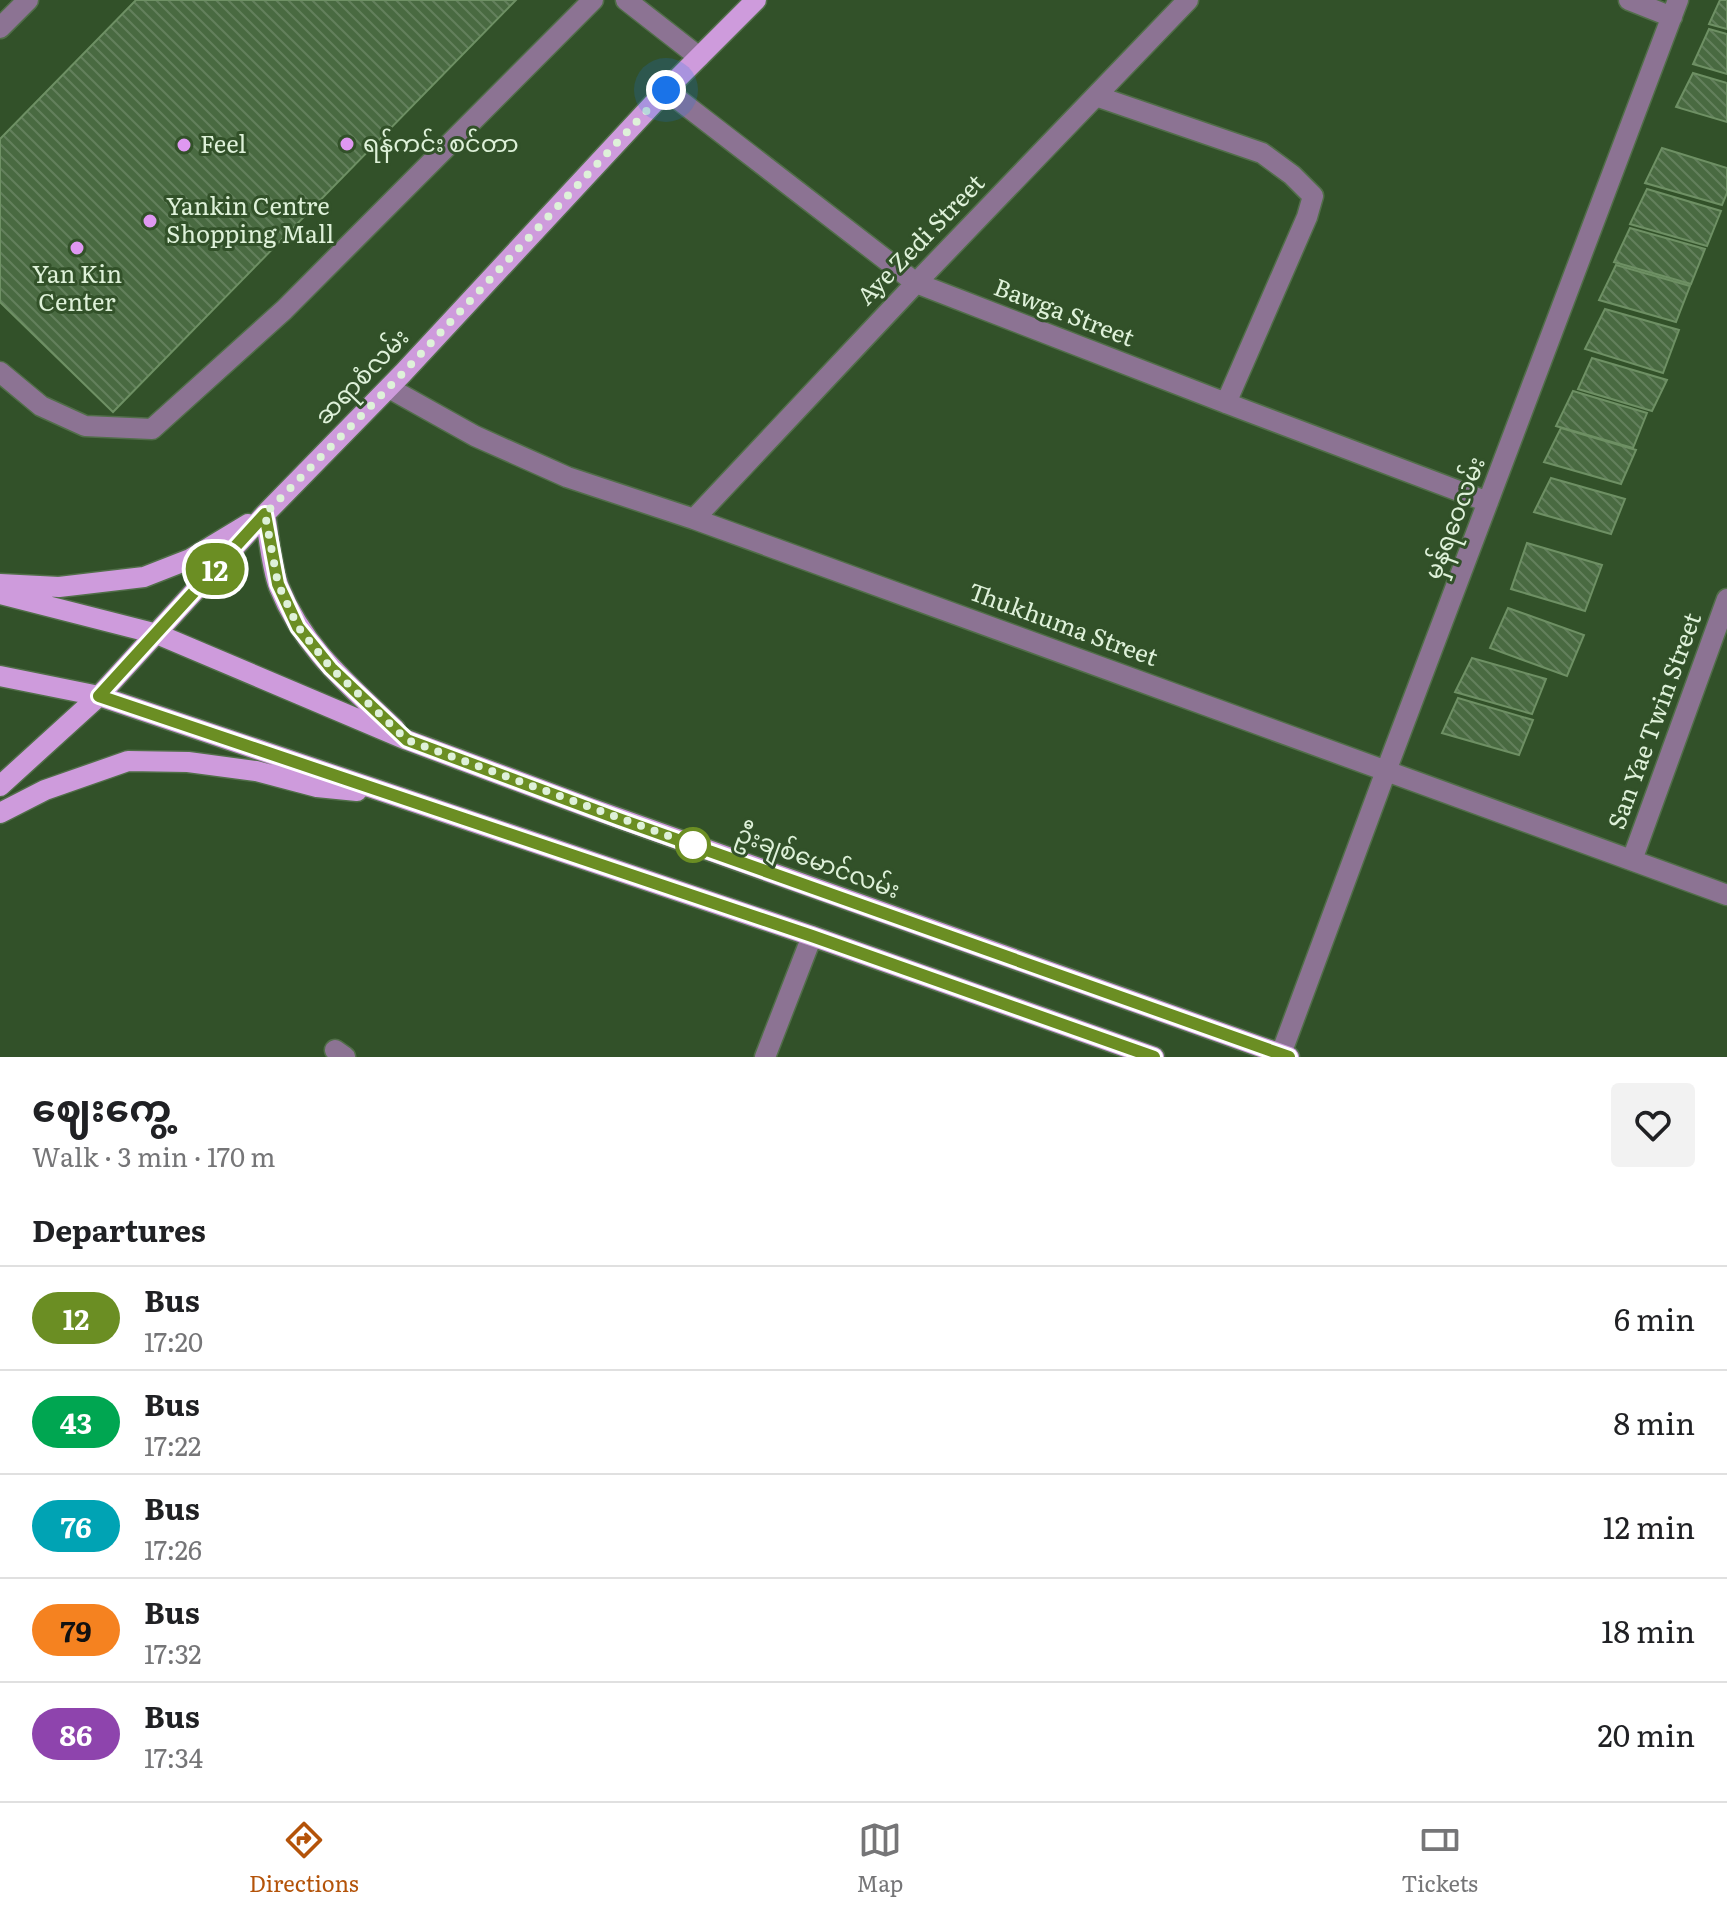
<!DOCTYPE html>
<html lang="en">
<head>
<meta charset="utf-8">
<style>
  :root { --surface:#fff; --page:#f2f2f2; --text:#202124; --muted:#757577; --line:#e0e0e0; --accent:#b45309 }
  body { margin:0; font-family:Literata,"Noto Sans Myanmar",serif; background:var(--page); color:var(--text); height:100vh; display:flex; flex-direction:column; font-size:30px; white-space:nowrap }
  * { box-sizing:border-box; margin:0 }
  p { font-size:26px; color:var(--muted) }
  .icon { flex:none; width:44px; height:44px; fill:none; stroke:currentColor; stroke-width:2; stroke-linecap:round; stroke-linejoin:round }
  .map { position:relative; height:1057px; overflow:hidden }
  .side { display:flex; flex-direction:column; background:var(--surface); flex:1 }
  .side>* { flex:none }
  .badge { padding:0 16px; border-radius:26px; font-size:28px; line-height:52px }
  .you { position:absolute; width:40px; height:40px; margin:-20px; border:6px solid #fff; border-radius:50%; background:#1a73e8; box-shadow:0 0 0 12px #1a73e833 }
  .map>.badge { position:absolute; translate:-50% -50%; box-shadow:0 0 0 4px #fff }
  h2 { padding:0 32px; font-size:30px; line-height:72px }
  .round { display:grid; place-items:center; flex:none; width:84px; height:84px; border-radius:8px; background:var(--page) }
  .headline { display:flex; align-items:center; justify-content:space-between; height:136px; padding:0 32px }
  h1 { font-size:38px; font-weight:700; line-height:60px }
  ul { padding:0; list-style:none }
  li { display:flex; align-items:center; gap:24px; height:104px; padding:0 32px; border-top:2px solid var(--line) }
  li div { flex:1 }
  li b { display:block; font-size:30px }
  li em { font-style:normal }
  li .badge { min-width:88px; font-weight:700; text-align:center }
  .menu { display:flex; justify-content:space-around; align-items:center; height:112px; border-top:2px solid var(--line); background:var(--surface); font-size:22px; color:var(--muted) }
  .menu a { display:grid; justify-items:center; gap:4px }
  .menu .active { color:var(--accent) }
  .map>svg:first-child { display:block }
  .building { fill:url(#building-back-hatch); stroke:#6e9064; stroke-width:2 }
  .lines { fill:none; stroke-linecap:round; stroke-linejoin:round }
  .minor-casing { stroke:#516e49; stroke-width:23 }
  .major-casing { stroke:#516e49; stroke-width:23 }
  .minor { stroke:#8c7393; stroke-width:20 }
  .major { stroke:#ce9bdc; stroke-width:20 }
  .line-casing { stroke:#fff; stroke-width:18 }
  .line { stroke:#6b8e23; stroke-width:12 }
  .walk { stroke:#def1d9; stroke-width:8; stroke-dasharray:0 14.4 }
  .poi-dot { fill:#df98f1; stroke:#325129; stroke-width:3 }
  .stop-dot { fill:#fff; stroke:#6b8e23; stroke-width:4 }
  .labels { text-anchor:middle; stroke-width:6; stroke-linejoin:round; paint-order:stroke }
  .poi-label { font-size:24px; fill:#def1d9; stroke:#325129; text-anchor:start }
  .street-label { font-size:24px; fill:#def1d9; stroke:#325129 }
</style>
</head>
<body>
<div class="map">
<svg width="1727" height="1057" viewBox="0 0 1727 1057">
  <defs>
    <pattern id="building-back-hatch" width="6" height="6" patternUnits="userSpaceOnUse" patternTransform="scale(2)"><rect width="6" height="6" fill="#496a41"/><path d="M-1 5l2 2M0 0l6 6M5-1l2 2" fill="none" stroke="#63805c"/></pattern>
  </defs>
  <rect width="100%" height="100%" fill="#325129"/>
  <!-- building -->
  <path class="building" d="M136 0H516L113 412 0 302V139Z
    M1720 0H1727V29L1709 24Z
    M1709 29 1727 34V74L1693 64Z
    M1693 73 1727 83V122L1676 107Z
    M1662 148 1727 168V193L1722 205 1645 183Z
    M1647 189 1721 211 1707 246 1630 224Z
    M1630 228 1705 249 1691 284 1614 262Z
    M1616 265 1690 286 1676 322 1599 300Z
    M1605 309 1679 330 1663 373 1585 349Z
    M1592 358 1667 380 1652 411 1578 389Z
    M1573 391 1647 413 1633 448 1556 426Z
    M1561 428 1636 450 1621 484 1544 462Z
    M1551 478 1625 499 1611 534 1534 512Z
    M1527 543 1602 565 1585 611 1511 589Z
    M1508 608 1584 635 1567 676 1490 648Z
    M1472 658 1546 679 1532 714 1455 692Z
    M1458 698 1533 720 1519 755 1442 733Z"/>
  <g class="lines">
    <defs>
      <path id="minor" d="M626 0 699 57
        M1629 0 1672 17
        M0 28 28 0
        M666 90 916 283 1226 403 1488 502
        M1096 96 1262 153 1292 175 1313 196 1307 217 1226 403
        M0 372 41 406 85 426 152 429 284 310 593 0
        M389 388 475 436 567 477 694 519 1727 895
        M694 519 916 283 1188 0
        M1632 860 1727 599
        M335 1050 345 1057
        M1281 1054 1386 771 1678 0
        M765 1057 812 936"/>
      <path id="major" d="M265 514C269 536 271 566 279 587 304 649 348 684 395 729
        M0 584 59 587 144 577 190 559 248 524
        M0 594 157 634 407 740 590 808 1289 1057
        M0 676 99 696 812 936 1154 1057
        M0 786 99 696 265 514 403 373 666 90 756 0
        M0 813 45 790 128 761 188 762 256 771 317 787 357 791"/>
    </defs>
    <!-- minor casing -->
    <use href="#minor" class="minor-casing"/>
    <!-- major casing -->
    <use href="#major" class="major-casing"/>
    <!-- minor -->
    <use href="#minor" class="minor"/>
    <!-- major -->
    <use href="#major" class="major"/>
  </g>
  <g class="lines">
    <defs>
      <path id="line" d="M1154 1057 812 936 99 696 265 514 278 584 298 627 331 668 407 740 619 819 1289 1057"/>
    </defs>
    <!-- line casing -->
    <use href="#line" class="line-casing"/>
    <!-- line -->
    <use href="#line" class="line"/>
    <!-- walk -->
    <path class="walk" d="M666 90 403 373 265 514 278 584 298 627 331 668 407 740 707 850 693 845"/>
  </g>
  <!-- markers -->
  <g class="poi-dot">
    <circle cx="347" cy="144" r="8"/>
    <circle cx="184" cy="145" r="8"/>
    <circle cx="150" cy="221" r="8"/>
    <circle cx="77" cy="248" r="8"/>
  </g>
  <circle class="stop-dot" cx="693" cy="845" r="16"/>
  <g class="labels">
    <!-- poi labels -->
    <g class="poi-label">
      <text x="363" y="152">ရန်ကင်း စင်တာ</text>
      <text x="200" y="153">Feel</text>
      <text x="166" y="215">Yankin Centre<tspan x="166" dy="28">Shopping Mall</tspan></text>
      <text x="77" y="283" text-anchor="middle">Yan Kin<tspan x="77" dy="28">Center</tspan></text>
    </g>
    <!-- street labels -->
    <g class="street-label">
      <text transform="translate(921 240) rotate(-46)" y="8">Aye Zedi Street</text>
      <text transform="translate(1064 313) rotate(21)" y="8">Bawga Street</text>
      <text transform="translate(362 377) rotate(-46)" y="8">ဆရာစံလမ်း</text>
      <text transform="translate(1455 518) rotate(-69)" y="8">မှန်ရဝေလမ်း</text>
      <text transform="translate(1063 625) rotate(20)" y="8">Thukhuma Street</text>
      <text transform="translate(1655 721) rotate(-70)" y="8">San Yae Twin Street</text>
      <text transform="translate(818 862) rotate(20)" y="8">ဦးချစ်မောင်လမ်း</text>
    </g>
  </g>
</svg>
<div class="you" style="left:666px;top:90px"></div>
<b class="badge" style="left:215px;top:569px;background:#6b8e23;color:#fff">12</b>
</div>
<section class="side">
<div class="headline"><div><h1>ဈေးကွေ့</h1><p>Walk · 3 min · 170 m</p></div><a class="round"><svg class="icon" aria-label="heart" viewBox="0 0 24 24"><path d="M12 20l-8-8c-3-5 5-10 8-4 3-6 11-1 8 4z"/></svg></a></div>
<h2>Departures</h2>
<ul>
<li><span class="badge" style="background:#6b8e23;color:#fff">12</span><div><b>Bus</b><p>17:20</p></div><em>6 min</em></li>
<li><span class="badge" style="background:#00a651;color:#fff">43</span><div><b>Bus</b><p>17:22</p></div><em>8 min</em></li>
<li><span class="badge" style="background:#00a3b4;color:#fff">76</span><div><b>Bus</b><p>17:26</p></div><em>12 min</em></li>
<li><span class="badge" style="background:#f58220;color:#111">79</span><div><b>Bus</b><p>17:32</p></div><em>18 min</em></li>
<li><span class="badge" style="background:#8e44ad;color:#fff">86</span><div><b>Bus</b><p>17:34</p></div><em>20 min</em></li>
</ul>
</section>
<nav class="menu">
<a class="active"><svg class="icon" aria-label="directions" viewBox="0 0 24 24"><path d="M12 3l9 9-9 9-9-9zM9 14v-3h6M13 9l2 2-2 2"/></svg>Directions</a>
<a><svg class="icon" aria-label="map" viewBox="0 0 24 24"><path d="M3 6l6-2 6 2 6-2v14l-6 2-6-2-6 2zM9 4v14M15 6v14"/></svg>Map</a>
<a><svg class="icon" aria-label="tickets" viewBox="0 0 24 24"><path d="M3 7h18v10H3zM15 7v10"/></svg>Tickets</a>
</nav>
</body>
</html>
